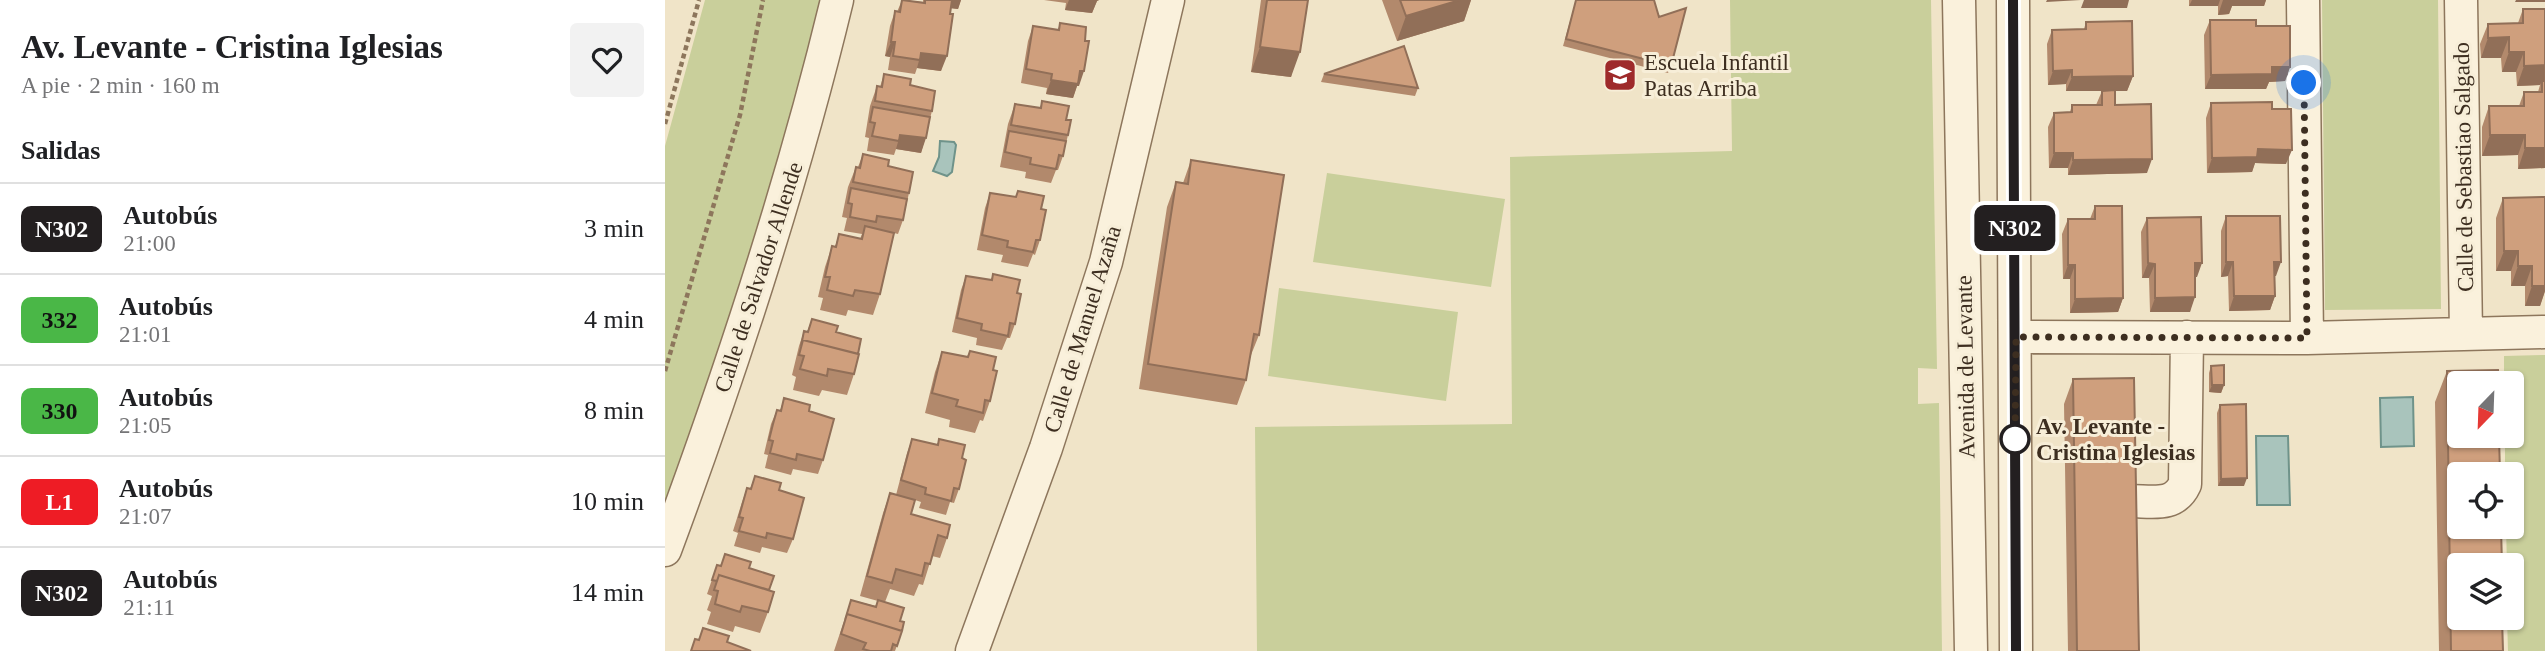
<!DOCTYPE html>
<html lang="es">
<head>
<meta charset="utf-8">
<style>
  :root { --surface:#fff; --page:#f2f2f2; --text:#202124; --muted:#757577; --line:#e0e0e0 }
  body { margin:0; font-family:"Times New Roman",serif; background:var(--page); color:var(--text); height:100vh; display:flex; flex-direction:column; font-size:26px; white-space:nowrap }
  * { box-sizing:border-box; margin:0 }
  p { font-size:23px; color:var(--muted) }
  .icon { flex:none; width:38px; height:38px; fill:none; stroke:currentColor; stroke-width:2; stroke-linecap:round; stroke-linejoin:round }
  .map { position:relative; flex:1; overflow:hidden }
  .sheet { display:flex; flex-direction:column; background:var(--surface); width:665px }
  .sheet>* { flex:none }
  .badge { padding:0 14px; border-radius:10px; font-size:24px; line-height:46px }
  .needle { width:46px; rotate:203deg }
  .tools { position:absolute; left:1782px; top:371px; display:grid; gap:14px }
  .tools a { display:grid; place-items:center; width:77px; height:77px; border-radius:7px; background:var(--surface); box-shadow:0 2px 5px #0004; font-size:35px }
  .you { position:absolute; width:35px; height:35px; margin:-18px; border:5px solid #fff; border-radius:50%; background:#1a73e8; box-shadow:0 0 0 10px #1a73e833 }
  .map>.badge { position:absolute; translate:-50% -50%; box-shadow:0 0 0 4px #fff }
  h2 { padding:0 21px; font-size:26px; line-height:63px }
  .round { display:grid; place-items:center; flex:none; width:74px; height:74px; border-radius:7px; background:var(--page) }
  .summary { display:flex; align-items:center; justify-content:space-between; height:119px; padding:0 21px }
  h1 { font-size:33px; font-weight:800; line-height:52px }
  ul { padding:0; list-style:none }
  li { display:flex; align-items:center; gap:21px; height:91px; padding:0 21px; border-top:2px solid var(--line) }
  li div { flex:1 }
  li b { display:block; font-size:26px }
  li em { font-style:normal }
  li .badge { min-width:77px; font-weight:700; text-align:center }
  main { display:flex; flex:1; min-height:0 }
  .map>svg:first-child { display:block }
  .green { fill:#c9cf9b }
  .water { fill:#a9c4bc; stroke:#6f938a; stroke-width:2 }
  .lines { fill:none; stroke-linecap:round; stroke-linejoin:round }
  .minor-casing { stroke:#8d765c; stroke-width:35 }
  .path { stroke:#8d765c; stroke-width:4.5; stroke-dasharray:5 3.5; stroke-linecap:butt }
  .minor { stroke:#faf1dc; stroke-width:32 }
  .wall { fill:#b2896c }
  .shaded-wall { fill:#916f58 }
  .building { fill:#cf9f7d; stroke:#916f58; stroke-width:2 }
  .line-casing { stroke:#fff; stroke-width:16 }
  .line { stroke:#231f20; stroke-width:10 }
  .walk { stroke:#3d2e20; stroke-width:7; stroke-dasharray:0 12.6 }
  .stop-dot { fill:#fff; stroke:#231f20; stroke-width:3.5 }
  .labels { text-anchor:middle; stroke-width:6; stroke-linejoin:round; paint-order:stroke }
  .poi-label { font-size:23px; fill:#3d2e20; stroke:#f7eed8; text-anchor:start }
  .street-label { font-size:23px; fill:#3d2e20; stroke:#f7eed8 }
  .stop-label { font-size:23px; font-weight:bold; fill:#3d2e20; stroke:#f7eed8; text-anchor:start }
</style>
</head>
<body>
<main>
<section class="sheet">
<div class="summary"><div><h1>Av. Levante - Cristina Iglesias</h1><p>A pie · 2 min · 160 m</p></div><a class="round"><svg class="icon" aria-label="heart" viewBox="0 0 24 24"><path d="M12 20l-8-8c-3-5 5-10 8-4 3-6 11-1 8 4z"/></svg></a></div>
<h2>Salidas</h2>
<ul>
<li><span class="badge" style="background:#231f20;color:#fff">N302</span><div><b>Autobús</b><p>21:00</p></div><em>3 min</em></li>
<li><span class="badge" style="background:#4ab747;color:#111">332</span><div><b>Autobús</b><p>21:01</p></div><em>4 min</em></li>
<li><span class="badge" style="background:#4ab747;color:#111">330</span><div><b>Autobús</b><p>21:05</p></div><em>8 min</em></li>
<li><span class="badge" style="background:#ee1c25;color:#fff">L1</span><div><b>Autobús</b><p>21:07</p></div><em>10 min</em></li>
<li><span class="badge" style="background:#231f20;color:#fff">N302</span><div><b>Autobús</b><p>21:11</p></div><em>14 min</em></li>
</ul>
</section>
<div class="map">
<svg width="1880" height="651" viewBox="0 0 1880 651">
  <rect width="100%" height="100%" fill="#f0e4c8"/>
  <!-- green -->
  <path class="green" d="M40 0H157L91 248 39 402 0 500V146Z
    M1065 0H1266L1272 369 1253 368V404L1274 403 1277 651H592L590 427 847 424 845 157 1067 151Z
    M1657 0H1773L1776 309 1660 310Z
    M662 173 840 199 826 287 648 262Z
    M614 288 793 312 781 401 603 376Z
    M1880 355V651H1843L1842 618H1846V565H1842L1841 527H1846V474H1840V436H1846V383H1839V356Z"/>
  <!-- water -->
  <path class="water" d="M275 141 289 142 291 145 287 172 282 176 268 171 274 157Z
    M1748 397 1749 446 1716 447 1715 398Z
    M1591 436H1623L1625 505H1592Z"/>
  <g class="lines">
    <defs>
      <path id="minor" d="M1294 0 1306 651
        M1348 0 1351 651
        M1638 0 1642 338
        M1796 0 1801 334
        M1351 337 1642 338 1880 332
        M1464 501C1487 501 1509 508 1520 484L1522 337
        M0 550C67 369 127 187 172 0
        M307 651 381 448 441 262 503 0"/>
    </defs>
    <!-- minor casing -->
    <use href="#minor" class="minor-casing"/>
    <!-- path -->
    <path class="path" d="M0 124 34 0
      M0 371 75 115 98 0"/>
    <!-- minor -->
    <use href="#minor" class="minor"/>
  </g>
  <!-- wall -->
  <path class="wall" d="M237 0 258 2V0H296L293 9 286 8 276 71 252 68 250 74 223 70 225 57 220 56 225 26 230 11 232 12Z
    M379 0H434L432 1 427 13 400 10 401 3Z
    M596 0H643L626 77 586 72Z
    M717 0H806L799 21 732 41Z
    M911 0H989L1006 66 1003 73 898 46Z
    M1524 0H1601L1599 6H1567L1564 14 1553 15V6H1524Z
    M1858 9H1880V168L1853 169V155L1817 156V127L1824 106H1854L1859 92H1873L1875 85 1852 86 1851 72H1837L1836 58H1816L1815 44 1823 24 1853 23Z
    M1545 20 1591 26 1625 67 1620 81 1604 82 1601 89H1540L1539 35Z
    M1421 22 1468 76 1462 91H1450V105L1482 173 1403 175V168H1384L1383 127 1389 113 1405 112 1407 105H1431L1437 91H1401V84L1383 85 1382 44 1387 30 1419 29Z
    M395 23 414 86H412L408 98 381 94 382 88 356 83 363 41 368 26 393 30Z
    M219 74 245 85 267 111 256 153 231 149 229 155 202 151 204 138 200 137 205 106 212 86 215 87Z
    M659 74 753 88 750 96 656 82Z
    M377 101 401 120 403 135 398 156 393 170H391L386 183 360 178 361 172 335 167 343 124 350 104 375 108Z
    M1546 103 1621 164 1590 163 1587 172 1542 173 1541 118Z
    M198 154 223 166 244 193 238 220 233 234 229 233 215 294 208 315 183 310 181 316 155 310 158 298 153 297 160 267 167 246 170 247 174 234 195 239 197 234 179 231 182 218 177 217 183 187 191 167H193Z
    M526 160 594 335 584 360 581 380 572 405 474 389 502 207 511 182 518 183Z
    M353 191 376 209 375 240 370 255 368 254 363 267 336 262 338 255 312 250 320 208 325 193 351 197Z
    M1880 197V291L1875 306H1860V286H1846V271H1831V218L1838 198Z
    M1430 206 1458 298 1453 312 1405 313V279H1398L1397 234 1403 219H1425Z
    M1561 216 1611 276H1610V296L1605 310 1564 311 1563 276 1556 277V231Z
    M1482 218 1532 277H1530L1525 312H1485L1484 278H1477L1476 232Z
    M328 274 352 293 350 324 345 338H342L337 350 311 345 312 338 287 332 296 290 301 276 326 280Z
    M147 319 171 332 189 374 182 395 157 390 154 396 128 390 131 377 127 375 134 346 139 331 142 332Z
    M305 351 328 370 325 401 318 421 315 420 310 433 284 427 285 420 260 413 270 372 277 352 302 357Z
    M1546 366 1559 385 1556 393 1544 392V373Z
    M1782 371 1838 651H1774L1770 402Z
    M1408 379 1474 651H1403L1399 404Z
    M119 398 144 411 158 460 153 474 128 469 126 475 100 468 103 455 99 454 106 424 112 410 115 411Z
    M1555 405 1579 486H1553L1552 413Z
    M247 439 297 458 294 489 289 503 285 502 281 515 254 508 256 502 250 500 246 514 282 538 275 558 267 556 258 585 254 584 249 596 225 589 220 602 235 621 237 631 230 651H169L186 600 211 606 213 601 195 596 218 513 225 493 231 495 242 453Z
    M90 476 114 490 128 539 122 553 97 547 95 553 69 546 73 533 68 531 77 502 82 488 85 489Z
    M60 554 84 568 104 590 103 612 95 633 70 626 68 632 42 624 46 612 42 610 47 596 42 594 52 565 56 566Z"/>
  <!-- shaded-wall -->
  <path class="shaded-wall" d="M268 0H296L293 9 266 6Z
    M404 0H434L432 1 427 13 400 10Z
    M795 0H806L799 21 732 41 741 16Z
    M1382 0H1416L1381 2Z
    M1419 0H1464L1462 8H1416Z
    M1527 0H1555L1553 6H1524Z
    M1558 0H1601L1599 6H1567L1564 14 1553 15Z
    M1851 0H1880V2H1850Z
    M1844 37 1836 58H1816L1823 38Z
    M226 42H230L225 57 220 56Z
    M595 47 635 52 626 77 586 72Z
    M1844 52H1859L1851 72H1837Z
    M256 53 282 56 276 71 252 68Z
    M1880 65V85L1877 81 1875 85 1852 86 1859 66Z
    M1607 67H1625L1620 81 1604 82 1601 89H1540L1546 75Z
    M1407 70 1401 84 1383 85 1388 71Z
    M415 71H419L414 86H412L408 98 381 94 386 80Z
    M1468 76 1462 91H1401L1407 77Z
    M235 135 261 138 256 153 231 149Z
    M1825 135H1860L1853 155 1817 156Z
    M1860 148H1880V168L1853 169Z
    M1593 149 1627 150 1621 164 1590 163 1587 172 1542 173 1547 158Z
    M1389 153H1408L1403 168H1384Z
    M1487 159 1482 173 1403 175 1408 160Z
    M1839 251H1853L1846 271H1831Z
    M1561 262H1568L1563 276 1556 277Z
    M1609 262H1616L1611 276H1604Z
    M1483 263 1490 264 1484 278H1477Z
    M1530 263H1537L1532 277H1525Z
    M1403 265H1410L1405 279H1398Z
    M1853 266H1867L1860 286H1846Z
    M1867 286H1880V291L1875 306H1860Z
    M1569 296H1610L1605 310 1564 311Z
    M1530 297 1525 312H1485L1490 298Z
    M1458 298 1453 312 1405 313 1410 299Z
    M1547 385H1559L1556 393 1544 392Z
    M1582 478 1579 486H1553L1556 479Z"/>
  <!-- building -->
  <path class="building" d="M237 0 260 3V0H287L285 14H288L282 56 256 53 255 60 228 56 230 42H226L230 11 235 12Z
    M602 0H643L635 52 595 47Z
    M735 0H795L741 16Z
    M911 0H989L994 17 1021 8 1006 66 901 39Z
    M1858 9H1880V65L1859 66V52H1844V37L1823 38V24L1858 23Z
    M1545 20H1591V26H1625V67H1607V74L1546 75Z
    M1467 21 1468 76 1407 77V70L1388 71 1387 30 1421 29V22Z
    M395 23 421 27 420 41H424L419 71H415L413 84 386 80 387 74 361 69 368 26 394 30Z
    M739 46 753 88 659 74Z
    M219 74 246 79 245 85 270 91 267 111 210 101 212 86 217 87Z
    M1877 81H1880V148H1860V135H1825L1824 106H1859V92H1877Z
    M1450 90V105L1486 104 1487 159 1408 160V153H1389V113L1407 112V105H1437V91Z
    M377 101 404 106 401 120H406L403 135 346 125 350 104 376 108Z
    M1607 102V109H1626L1627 150 1593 149 1592 157 1547 158 1546 103Z
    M208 107 265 117 261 138 235 135 234 141 207 136 210 123 205 122Z
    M344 131 401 141 398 156 394 155 391 169 365 164 366 158 340 152Z
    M198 154 224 160 223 166 248 172 244 193 188 182 191 167 195 168Z
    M526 160 619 175 594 335 589 334 581 380 483 364 511 182 523 184Z
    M186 188 242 199 238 220 212 216 211 222 185 217 187 204 183 203Z
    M353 191 379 196 376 209 381 210 375 240H371L368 252 342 247 343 241 317 235 325 193 351 197Z
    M1880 197V286H1867V266H1853V251H1839L1838 198Z
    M1430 206H1457L1458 298 1410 299V265H1403V219H1430Z
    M1561 216H1615L1616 262H1609L1610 296H1569L1568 262H1561Z
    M1536 217 1537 263H1530V297L1490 298V264L1483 263 1482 218Z
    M200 226 229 233 215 294 190 290 188 296 162 290 165 277H160L167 246 171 247 174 234 197 239Z
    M328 274 355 280 352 293 356 294 350 324 345 323 343 336 316 330 317 324 292 318 301 276 327 280Z
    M147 319 173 326 171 332 196 339 193 354 138 340 136 346 139 331 143 332Z
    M138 340 194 354 189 374 163 369 162 376 135 369 139 356 134 355Z
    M305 351 331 357 328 370 332 371 325 401 320 400 318 413 291 406 293 400 267 393 277 352 303 357Z
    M1559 365V385H1547L1546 366Z
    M1833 370 1834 383H1794V436H1834L1835 474H1794V527H1836L1837 565H1794V618H1837L1838 651H1786L1782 371Z
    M1469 378 1474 651H1412L1408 379Z
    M119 398 145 405 144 411 169 419 158 460 132 454 131 460 105 453 108 441 104 440 108 424 112 410 116 411Z
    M1581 404 1582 478 1556 479 1555 405Z
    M247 439 273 445 274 439 300 445 297 458 301 460 294 489 289 488 286 501 260 494 261 488 236 480Z
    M90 476 116 483 114 490 139 498 128 539 102 533 101 538 74 531 78 518 74 517 82 488 86 489Z
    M225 493 250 500 246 514 285 525 282 538 273 535 265 564 260 563 257 576 231 569 227 583 202 576Z
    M60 554 86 562 84 568 109 576 104 590 54 575 52 581 47 580 52 565 56 566Z
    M54 575 109 592 103 612 77 606 75 612 50 604 53 591 49 590Z
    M186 600 211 607 213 600 239 608 235 621 239 622 237 631 182 614 180 620Z
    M182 614 237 631 232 646 228 644 226 651H205L198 649 201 643 176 634Z
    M38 628 64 636 62 642 86 651H26L30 639 34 640Z"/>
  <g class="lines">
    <defs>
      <path id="line" d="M1348 0 1351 651"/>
    </defs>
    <!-- line casing -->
    <use href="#line" class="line-casing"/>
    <!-- line -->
    <use href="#line" class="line"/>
    <!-- walk -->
    <path class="walk" d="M1350 439V441L1351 337 1642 338 1639 83"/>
  </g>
  <!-- icons -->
  <defs>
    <symbol id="school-square" viewBox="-11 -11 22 22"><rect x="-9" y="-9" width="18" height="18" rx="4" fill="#9e2a2b" stroke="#f7eed8"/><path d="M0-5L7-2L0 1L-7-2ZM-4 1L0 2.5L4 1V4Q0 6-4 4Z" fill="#fff"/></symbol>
  </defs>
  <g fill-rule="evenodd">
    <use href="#school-square" x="936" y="56" width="38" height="38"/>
  </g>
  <!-- markers -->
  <circle class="stop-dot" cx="1350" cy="439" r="14"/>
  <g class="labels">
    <!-- poi labels -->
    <g class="poi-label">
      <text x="979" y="70">Escuela Infantil<tspan x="979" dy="26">Patas Arriba</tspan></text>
    </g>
    <!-- street labels -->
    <g class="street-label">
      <text transform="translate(1798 167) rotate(-91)" y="8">Calle de Sebastiao Salgado</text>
      <text transform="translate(93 277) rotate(-72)" y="8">Calle de Salvador Allende</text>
      <text transform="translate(417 329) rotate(-73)" y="8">Calle de Manuel Azaña</text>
      <text transform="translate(1300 367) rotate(-91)" y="8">Avenida de Levante</text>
    </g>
    <!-- stop labels -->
    <g class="stop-label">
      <text x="1371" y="434">Av. Levante -<tspan x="1371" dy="26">Cristina Iglesias</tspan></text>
    </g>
  </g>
</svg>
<div class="tools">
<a><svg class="needle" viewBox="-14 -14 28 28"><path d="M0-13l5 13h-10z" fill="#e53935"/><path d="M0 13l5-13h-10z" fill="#757577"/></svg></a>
<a><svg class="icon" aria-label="locate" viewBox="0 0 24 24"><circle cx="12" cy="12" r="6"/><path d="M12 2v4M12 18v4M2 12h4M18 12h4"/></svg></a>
<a><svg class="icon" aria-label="layers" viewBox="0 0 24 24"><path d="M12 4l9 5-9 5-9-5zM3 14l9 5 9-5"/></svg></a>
</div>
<div class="you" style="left:1639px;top:83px"></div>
<b class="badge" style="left:1350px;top:228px;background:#231f20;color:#fff">N302</b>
</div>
</main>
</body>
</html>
